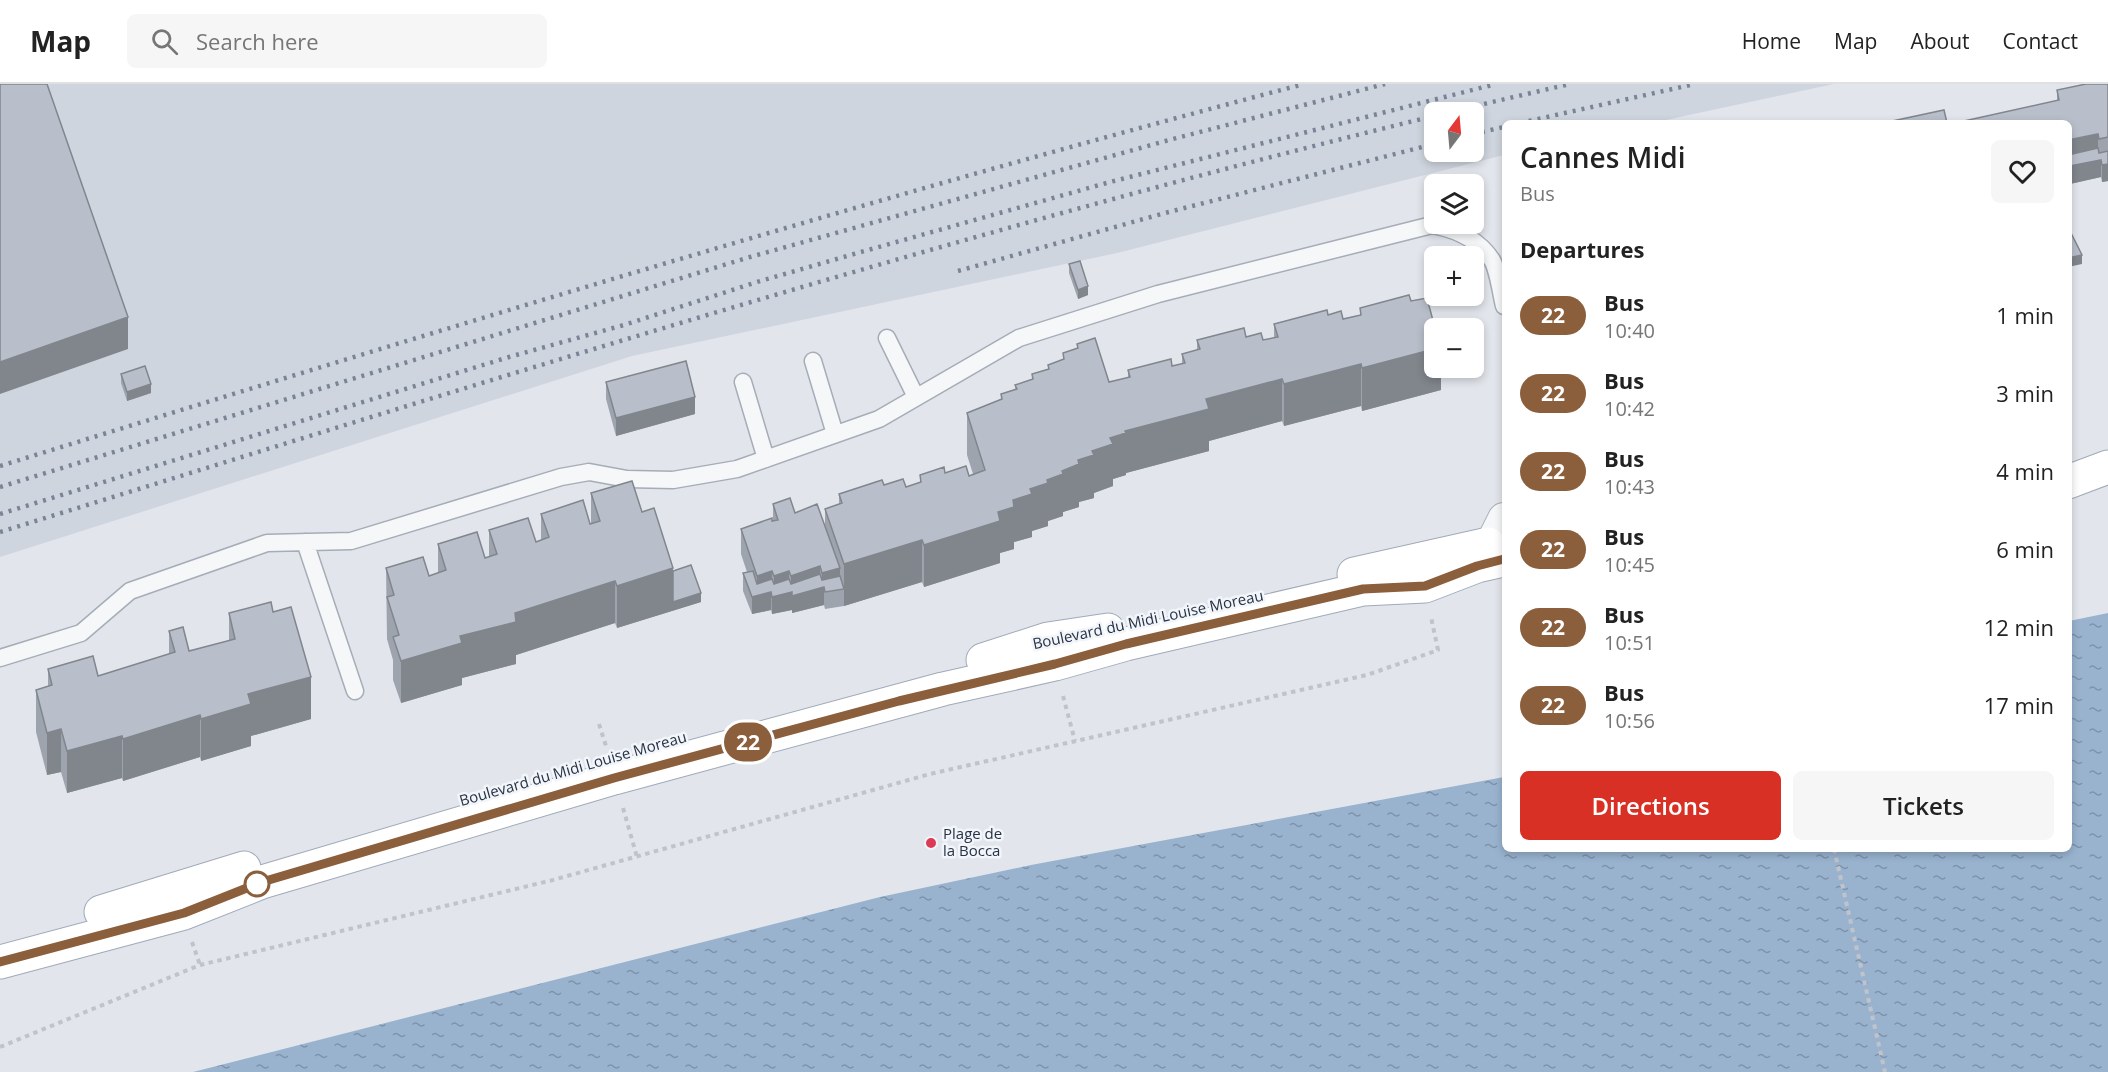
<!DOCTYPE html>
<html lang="en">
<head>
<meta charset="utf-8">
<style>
  :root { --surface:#fff; --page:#f6f6f6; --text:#222; --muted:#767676; --line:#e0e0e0; --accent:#d93025 }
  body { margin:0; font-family:"Open Sans",sans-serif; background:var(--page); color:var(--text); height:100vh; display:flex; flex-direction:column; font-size:22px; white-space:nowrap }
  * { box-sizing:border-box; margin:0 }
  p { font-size:20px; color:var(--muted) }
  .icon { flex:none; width:33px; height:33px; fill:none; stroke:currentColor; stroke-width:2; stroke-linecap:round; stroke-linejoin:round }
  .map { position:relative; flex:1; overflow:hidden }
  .sheet { position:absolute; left:1502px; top:36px; width:570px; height:732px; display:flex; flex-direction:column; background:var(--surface); border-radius:9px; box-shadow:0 3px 9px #0003 }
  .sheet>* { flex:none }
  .badge { padding:0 12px; border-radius:20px; font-size:21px; line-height:39px }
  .needle { width:39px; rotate:16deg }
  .fabs { position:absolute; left:1424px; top:18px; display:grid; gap:12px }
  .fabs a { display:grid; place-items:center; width:60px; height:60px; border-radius:9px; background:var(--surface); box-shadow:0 3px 9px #0003; font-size:30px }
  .map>.badge { position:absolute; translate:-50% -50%; box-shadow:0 0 0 3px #fff }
  h2 { padding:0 18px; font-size:22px; line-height:54px }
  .round { display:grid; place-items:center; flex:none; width:63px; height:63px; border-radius:9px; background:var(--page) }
  .head { display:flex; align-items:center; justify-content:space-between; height:102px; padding:0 18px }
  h1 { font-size:28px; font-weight:600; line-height:45px }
  .cta { display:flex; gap:12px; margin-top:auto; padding:12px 18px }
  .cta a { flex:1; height:69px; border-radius:9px; background:var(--accent); color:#fff; font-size:24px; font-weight:600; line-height:69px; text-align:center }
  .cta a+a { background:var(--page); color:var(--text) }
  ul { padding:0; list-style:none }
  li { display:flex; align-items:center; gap:18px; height:78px; padding:0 18px }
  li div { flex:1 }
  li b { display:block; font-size:22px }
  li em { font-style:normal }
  li .badge { min-width:66px; font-weight:700; text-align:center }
  header { display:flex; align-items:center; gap:36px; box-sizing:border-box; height:84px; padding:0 30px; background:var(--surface); border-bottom:2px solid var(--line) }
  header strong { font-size:28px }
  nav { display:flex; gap:33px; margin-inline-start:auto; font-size:21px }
  .search { width:420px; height:54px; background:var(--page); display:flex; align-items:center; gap:15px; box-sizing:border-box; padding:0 21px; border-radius:9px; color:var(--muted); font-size:22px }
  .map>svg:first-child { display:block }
  .built { fill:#cfd5de; fill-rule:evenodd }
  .water { fill:url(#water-ripples) }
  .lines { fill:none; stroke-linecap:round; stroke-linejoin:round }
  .service-casing { stroke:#a6adb7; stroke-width:19 }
  .minor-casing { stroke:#a6adb7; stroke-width:34 }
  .primary-casing { stroke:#a0aab9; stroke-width:35 }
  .path { stroke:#c0c4ca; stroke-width:4; stroke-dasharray:4.5 4.5; stroke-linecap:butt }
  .service { stroke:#f5f7f9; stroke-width:16 }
  .minor { stroke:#f5f7f9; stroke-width:32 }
  .primary { stroke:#fff; stroke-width:33 }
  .rail { stroke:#798597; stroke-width:4.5; stroke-dasharray:3 6; stroke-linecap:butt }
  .wall { fill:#9ea4ae }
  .shaded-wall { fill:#81868d }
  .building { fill:#b8bfca; stroke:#81868d; stroke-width:1.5 }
  .line-casing { stroke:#fff; stroke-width:14 }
  .line { stroke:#8b5e3c; stroke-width:9 }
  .poi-dot { fill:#dc3b54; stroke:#f2f5f9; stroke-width:2 }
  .stop-dot { fill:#fff; stroke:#8b5e3c; stroke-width:3 }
  .labels { text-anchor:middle; stroke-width:5; stroke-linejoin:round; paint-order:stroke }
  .street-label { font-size:15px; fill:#283345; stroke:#f2f5f9 }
  .poi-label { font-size:15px; fill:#283345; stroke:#f2f5f9; text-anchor:start }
</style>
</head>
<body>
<header>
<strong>Map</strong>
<div class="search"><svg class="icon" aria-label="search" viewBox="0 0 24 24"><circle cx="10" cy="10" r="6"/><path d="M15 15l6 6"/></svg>Search here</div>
<nav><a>Home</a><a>Map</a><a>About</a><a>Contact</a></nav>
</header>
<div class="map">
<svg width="2108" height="988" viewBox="0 0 2108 988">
  <defs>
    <pattern id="water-ripples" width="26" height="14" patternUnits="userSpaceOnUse" patternTransform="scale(1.5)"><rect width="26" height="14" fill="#99b3cf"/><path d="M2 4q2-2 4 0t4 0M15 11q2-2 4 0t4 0" fill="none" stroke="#7d92aa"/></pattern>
  </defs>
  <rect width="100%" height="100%" fill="#e2e6ec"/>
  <!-- built -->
  <path class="built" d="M0 0H1834L1652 39H1504V71L1117 169 632 272 0 473ZM1434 28H1473V68H1434Z"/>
  <!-- water -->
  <path class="water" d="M2108 529V988H193L880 813 1031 781 1504 693V765H2068L2069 537Z"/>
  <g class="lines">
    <defs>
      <path id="service" d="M887 254 916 313
        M813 277 835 350
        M743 298 766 375
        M305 458 355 607
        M0 574 81 549 130 507 267 459 351 457 561 393 589 388 627 395 673 396 737 385 879 335 1019 254 1158 210 1432 141C1455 145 1478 155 1492 176 1498 186 1501 210 1504 222"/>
      <path id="minor" d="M1492 459 1504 435"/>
      <path id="primary" d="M2068 398 2108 383
        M1354 490 1488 460
        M983 576 1048 555 1108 546
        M101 828 244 784
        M0 878 184 829 262 798 614 694 943 605 1055 580 1126 560 1363 505 1425 502 1477 482 1504 476"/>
    </defs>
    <!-- service casing -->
    <use href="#service" class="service-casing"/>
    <!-- minor casing -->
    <use href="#minor" class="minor-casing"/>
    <!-- primary casing -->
    <use href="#primary" class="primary-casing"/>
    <!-- path -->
    <path class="path" d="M1063 612 1075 657
      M599 640 606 662
      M623 724 637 773
      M1834 765 1885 988
      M192 858 200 881
      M0 963 200 881 553 796 930 690 1367 591 1438 566 1431 533"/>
    <!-- service -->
    <use href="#service" class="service"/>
    <!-- minor -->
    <use href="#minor" class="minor"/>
    <!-- primary -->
    <use href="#primary" class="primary"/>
    <!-- rail -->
    <path class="rail" d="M1449 28 1570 0
      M1520 39 1695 0
      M1473 50 1504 43
      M958 187 1165 129 1434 60
      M0 382C433 248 866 115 1304 0
      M0 403 750 173 1169 56 1385 0
      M0 430 509 273 624 241 757 198 868 166 1110 98 1496 0
      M0 448C475 301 950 150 1434 32"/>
  </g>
  <!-- wall -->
  <path class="wall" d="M2108 0V97L2102 98 2101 93 2070 100 2068 94V39L2057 16V6Z
    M1069 180 1088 211 1078 215 1069 189Z
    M1411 217 1441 284V306L1362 327 1361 322 1284 342 1282 337 1209 357V367L1126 389V391L1113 395V402L1094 409V414L1079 418V423L1063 428V432L1048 437V442L1032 447V453L1014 458V465L1000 469V479L924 503 922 498 844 522 825 525 824 521 792 529V526L772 530 771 526 752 530 743 507V489L747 488 741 470V445L773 437V420L825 442V425L839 420V410L884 401 906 403 920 398V391L945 389 969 392 973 390 967 371V329L1001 315V310L1015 305V301L1032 295V290L1048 285V281L1063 276V269L1077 264V260L1109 298 1128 294V286L1172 282 1182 280V270L1197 266V256L1246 253 1263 256 1274 254V240L1328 231 1343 235 1360 231V224Z
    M121 290 151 309 127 317 121 299Z
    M606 298 695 330 616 352 606 315Z
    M591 409 642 428 673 487 701 518 617 544 615 539 516 571V580L462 594V601L401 619 393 596V576L387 555 386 484 429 492 438 489V460L485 474 489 473V446L536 458 541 456V430L591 440Z
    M273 528 311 635 251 652V662L201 677 200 673 123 697 122 694 67 709 61 688 47 691 36 648V606L48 602V585L98 592 169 570V547L189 567 229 557V529Z"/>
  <!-- shaded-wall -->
  <path class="shaded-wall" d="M2098 50V76H2101V93L2070 100 2068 56Z
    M2108 80V97L2102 98V81Z
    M2068 139H2071V171H2068Z
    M2082 171V180L2068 183V174Z
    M1088 202V211L1078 215V206Z
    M128 233V265L0 310V278Z
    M1434 265V284H1441V306L1362 327V284Z
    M1361 280V322L1284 342V300Z
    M1282 295V337L1209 357V367L1126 389V391L1113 395V402L1094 409V414L1079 418V423L1063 428V432L1048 437V442L1032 447V453L1014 458V465L1000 469V479L924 503V461L998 428 1013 416 1030 405 1078 376 1110 354 1125 347 1206 315Z
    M151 300V309L127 317V308Z
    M695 313V330L616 352V334Z
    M922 456V498L844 522V480Z
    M820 482V504H822V489L840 484V505L824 503V521L792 529V508V526L772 530V513L774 512V492L789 487V509H791V492Z
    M673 484V518L701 509V518L617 544V502Z
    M772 487 771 526 752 530V513L757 511V492Z
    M615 497V539L516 571V580L462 594V601L401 619V577L515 529Z
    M311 593V635L251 652V662L201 677V635L248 610Z
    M200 631V673L123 697V655Z
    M61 645V688L47 691V649Z
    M122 652V694L67 709V667Z"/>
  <!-- building -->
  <path class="building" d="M0 0H47L128 233 0 278Z
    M2086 0H2108V53L2099 55 2098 50 2068 56V39H1955L2059 16 2057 6Z
    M1944 26 1947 39H1883Z
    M2098 64 2099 69 2108 67V80L2102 81 2101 76 2070 82 2068 71Z
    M2071 149 2082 171 2068 174V162H2071Z
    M1080 177 1088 202 1078 206 1069 180Z
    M1409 211 1411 217 1427 214 1435 244H1434V265L1362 284 1361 280 1284 300 1282 295 1206 315 1209 325 1125 347 1126 349 1110 354 1113 360 1092 367 1094 371 1078 376 1079 380 1062 387 1063 390 1047 396 1048 399 1030 405 1032 410 1013 416 1014 423 998 428 1000 437 924 461 922 456 844 480 825 425 842 419 839 410 882 396 884 401 903 395 906 403 921 398 920 391 944 383 945 389 966 382 969 392 985 386 967 329 1002 315 1001 310 1017 305 1015 301 1033 295 1032 290 1049 285 1048 281 1064 275 1063 269 1078 264 1077 260 1095 254 1109 298 1130 293 1128 286 1171 275 1172 282 1185 279 1182 270 1200 265 1197 256 1244 244 1246 253 1261 249 1263 256 1278 253 1274 240 1327 226 1328 231 1341 227 1343 235 1361 231 1360 224Z
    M686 277 695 313 616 334 606 298Z
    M145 282 151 300 127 308 121 290Z
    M632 397 642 428 654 424 673 484 617 502 615 497 515 529 516 538 460 552 462 559 401 577 393 553 399 551 387 513 394 511 386 484 423 473 429 492 446 486 438 460 477 448 485 474 497 470 489 446 528 434 536 458 549 453 541 430 583 416 590 440 600 437 591 409Z
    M790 414 795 429 817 420 840 484 822 489 820 482 791 492 789 487 774 492 772 487 757 492 741 445 772 434V437L778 436 773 420Z
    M691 481 701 509 673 518V487Z
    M753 487 757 500 772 495 774 500 789 495 791 500 820 490 822 496 840 492 844 505 825 508 824 503 792 512V508L772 513 771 508 752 513 743 489Z
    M271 518 273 528 291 523 311 593 248 610 251 620 201 635 200 631 123 655 122 652 67 667 61 645 47 649 36 606 52 601 48 585 93 572 98 592 175 568 169 547 183 543 189 567 235 555 229 529Z"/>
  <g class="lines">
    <defs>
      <path id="line" d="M0 878 184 829 262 798 614 694 899 617 1055 580 1126 560 1363 505 1425 502 1477 482 1504 475"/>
    </defs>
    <!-- line casing -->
    <use href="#line" class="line-casing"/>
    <!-- line -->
    <use href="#line" class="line"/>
  </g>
  <!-- markers -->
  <circle class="poi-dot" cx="931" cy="759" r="6"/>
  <circle class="stop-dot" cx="257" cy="800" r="12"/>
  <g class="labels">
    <!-- street labels -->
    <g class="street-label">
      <text transform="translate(1148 536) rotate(-12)" y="5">Boulevard du Midi Louise Moreau</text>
      <text transform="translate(573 685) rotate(-16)" y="5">Boulevard du Midi Louise Moreau</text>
    </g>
    <!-- poi labels -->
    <g class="poi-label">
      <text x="943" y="755">Plage de<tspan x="943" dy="17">la Bocca</tspan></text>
    </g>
  </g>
</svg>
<div class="fabs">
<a><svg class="needle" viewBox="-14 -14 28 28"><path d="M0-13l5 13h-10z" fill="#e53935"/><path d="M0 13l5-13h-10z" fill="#767676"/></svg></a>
<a><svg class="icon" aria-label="layers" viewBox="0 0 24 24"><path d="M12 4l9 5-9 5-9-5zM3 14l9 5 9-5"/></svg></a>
<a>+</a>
<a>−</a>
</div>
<b class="badge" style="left:748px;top:658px;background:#8b5e3c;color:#fff">22</b>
<section class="sheet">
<div class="head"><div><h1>Cannes Midi</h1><p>Bus</p></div><a class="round"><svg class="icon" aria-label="heart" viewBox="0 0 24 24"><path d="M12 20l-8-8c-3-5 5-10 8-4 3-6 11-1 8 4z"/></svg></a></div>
<h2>Departures</h2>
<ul>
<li><span class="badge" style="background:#8b5e3c;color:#fff">22</span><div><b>Bus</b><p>10:40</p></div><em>1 min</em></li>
<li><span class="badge" style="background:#8b5e3c;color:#fff">22</span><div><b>Bus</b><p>10:42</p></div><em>3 min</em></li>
<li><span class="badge" style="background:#8b5e3c;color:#fff">22</span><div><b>Bus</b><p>10:43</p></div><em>4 min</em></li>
<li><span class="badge" style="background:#8b5e3c;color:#fff">22</span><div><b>Bus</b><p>10:45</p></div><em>6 min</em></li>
<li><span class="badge" style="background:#8b5e3c;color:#fff">22</span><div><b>Bus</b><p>10:51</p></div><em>12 min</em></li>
<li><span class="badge" style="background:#8b5e3c;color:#fff">22</span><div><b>Bus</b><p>10:56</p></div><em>17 min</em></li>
</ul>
<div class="cta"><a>Directions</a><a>Tickets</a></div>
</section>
</div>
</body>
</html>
